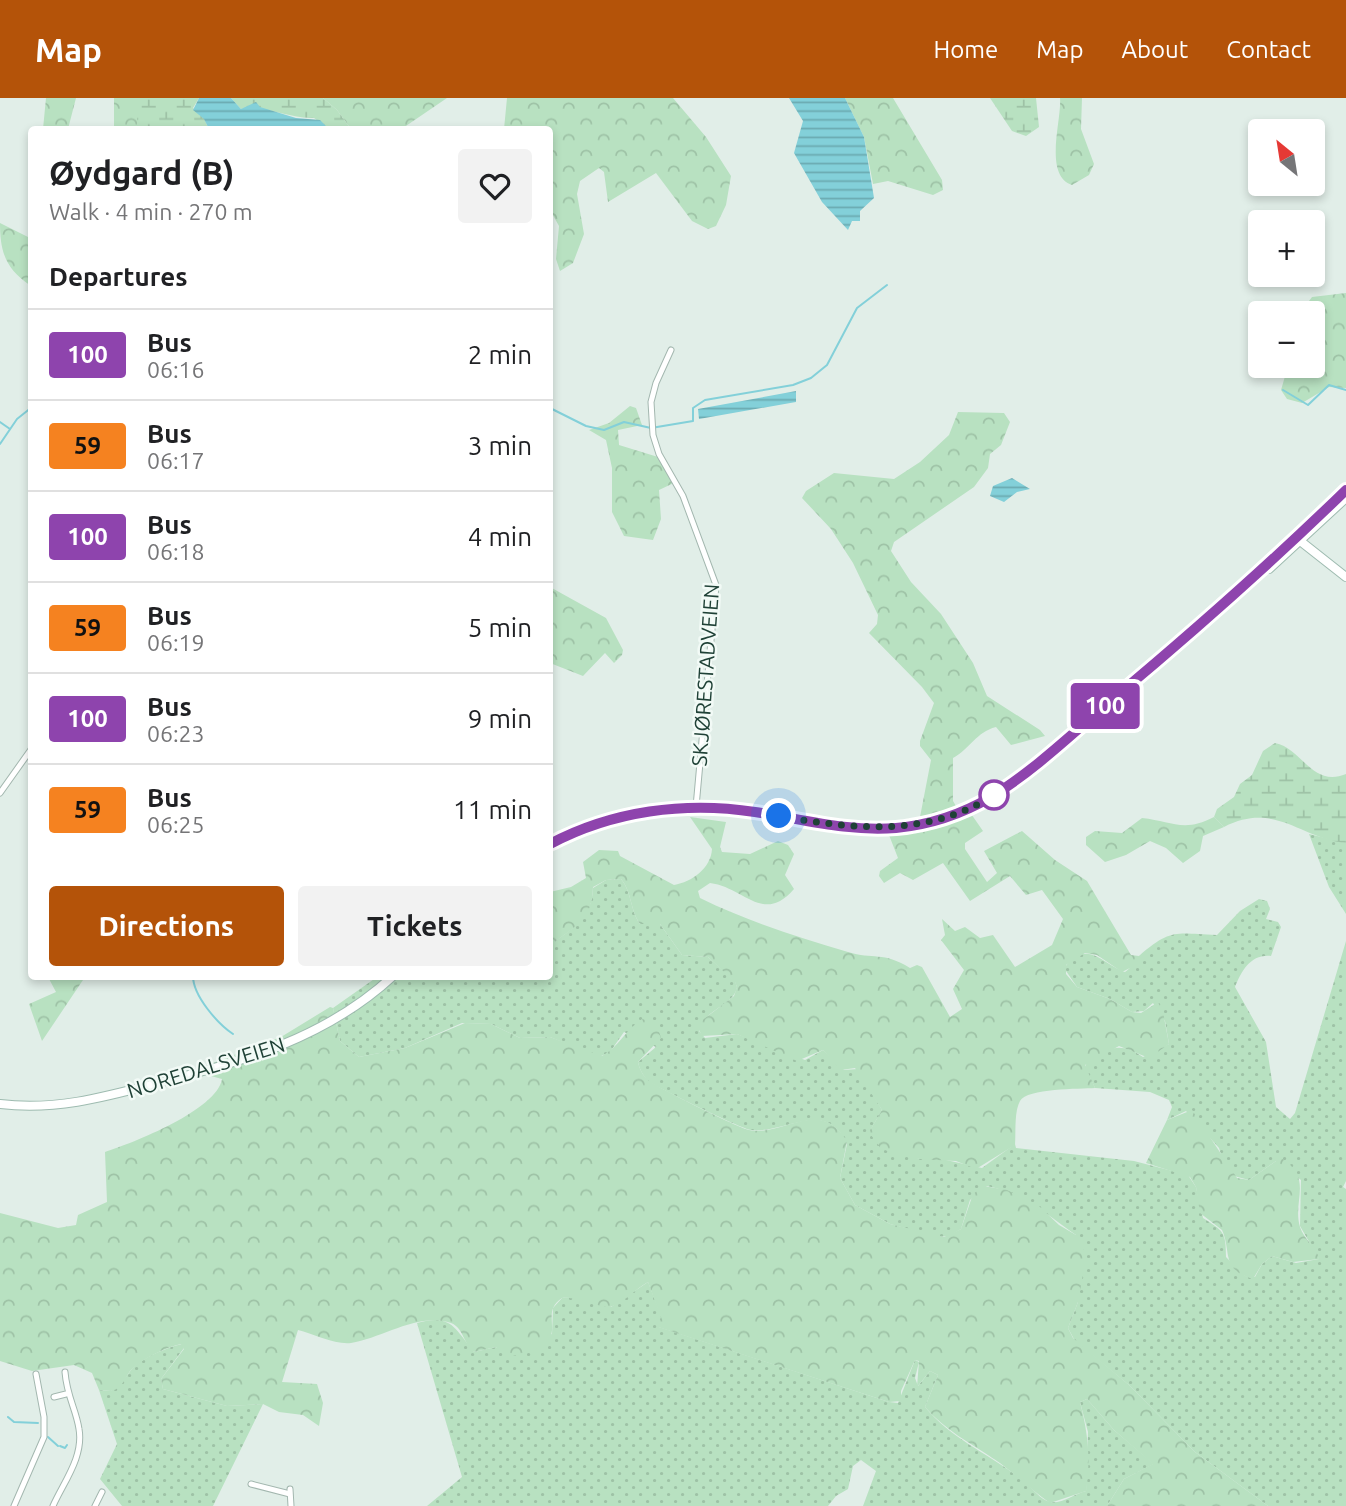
<!DOCTYPE html>
<html lang="en">
<head>
<meta charset="utf-8">
<style>
  :root { --surface:#fff; --page:#f2f2f2; --text:#202124; --muted:#757577; --line:#e0e0e0; --accent:#b45309 }
  body { margin:0; font-family:Ubuntu,sans-serif; background:var(--page); color:var(--text); height:100vh; display:flex; flex-direction:column; font-size:26px; white-space:nowrap }
  * { box-sizing:border-box; margin:0 }
  p { font-size:23px; color:var(--muted) }
  .icon { flex:none; width:38px; height:38px; fill:none; stroke:currentColor; stroke-width:2; stroke-linecap:round; stroke-linejoin:round }
  .map { position:relative; flex:1; overflow:hidden }
  .drawer { position:absolute; left:28px; top:28px; width:525px; height:854px; display:flex; flex-direction:column; background:var(--surface); border-radius:7px; box-shadow:0 4px 10px #0003 }
  .drawer>* { flex:none }
  .badge { padding:0 14px; border-radius:5px; font-size:24px; line-height:46px }
  .needle { width:46px; rotate:330deg }
  .tools { position:absolute; left:1248px; top:21px; display:grid; gap:14px }
  .tools a { display:grid; place-items:center; width:77px; height:77px; border-radius:7px; background:var(--surface); box-shadow:0 4px 10px #0003; font-size:35px }
  .you { position:absolute; width:35px; height:35px; margin:-18px; border:5px solid #fff; border-radius:50%; background:#1a73e8; box-shadow:0 0 0 10px #1a73e833 }
  .map>.badge { position:absolute; translate:-50% -50%; box-shadow:0 0 0 4px #fff }
  h2 { padding:0 21px; font-size:26px; line-height:63px }
  .round { display:grid; place-items:center; flex:none; width:74px; height:74px; border-radius:7px; background:var(--page) }
  .summary { display:flex; align-items:center; justify-content:space-between; height:119px; padding:0 21px }
  h1 { font-size:33px; font-weight:600; line-height:52px }
  .cta { display:flex; gap:14px; margin-top:auto; padding:14px 21px }
  .cta a { flex:1; height:80px; border-radius:7px; background:var(--accent); color:#fff; font-size:28px; font-weight:600; line-height:80px; text-align:center }
  .cta a+a { background:var(--page); color:var(--text) }
  ul { padding:0; list-style:none }
  li { display:flex; align-items:center; gap:21px; height:91px; padding:0 21px; border-top:2px solid var(--line) }
  li div { flex:1 }
  li b { display:block; font-size:26px }
  li em { font-style:normal }
  li .badge { min-width:77px; font-weight:700; text-align:center }
  header { display:flex; align-items:center; gap:42px; box-sizing:border-box; height:98px; padding:0 35px; background:var(--accent); color:#fff }
  header strong { font-size:33px }
  nav { display:flex; gap:38px; margin-inline-start:auto; font-size:24px }
  .map>svg:first-child { display:block }
  .grass { fill:url(#grass-dots) }
  .forest { fill:url(#forest-crowns) }
  .wetland { fill:url(#wetland-marsh) }
  .water { fill:url(#water-rules) }
  .lines { fill:none; stroke-linecap:round; stroke-linejoin:round }
  .stream { stroke:#83d0d9; stroke-width:2 }
  .street-casing { stroke:#a3b7af; stroke-width:7 }
  .secondary-casing { stroke:#9ebbb0; stroke-width:10 }
  .street { stroke:#fff; stroke-width:5 }
  .secondary { stroke:#fff; stroke-width:8 }
  .line-casing { stroke:#fff; stroke-width:16 }
  .line { stroke:#8e44ad; stroke-width:10 }
  .walk { stroke:#1f4136; stroke-width:7; stroke-dasharray:0 12.6 }
  .stop-dot { fill:#fff; stroke:#8e44ad; stroke-width:3.5 }
  .labels { text-anchor:middle; stroke-width:5; stroke-linejoin:round; paint-order:stroke }
  .street-label { font-size:21px; fill:#1f4136; stroke:#f2faf6 }
</style>
</head>
<body>
<header>
<strong>Map</strong>
<nav><a>Home</a><a>Map</a><a>About</a><a>Contact</a></nav>
</header>
<div class="map">
<svg width="1346" height="1408" viewBox="0 0 1346 1408">
  <defs>
    <pattern id="grass-dots" width="8" height="8" patternUnits="userSpaceOnUse" patternTransform="scale(1.75)"><rect width="8" height="8" fill="#b8e1c1"/><path d="M2 2h.1M6 6h.1" fill="none" stroke="#9ec2a6" stroke-width="1.8" stroke-linecap="round"/></pattern>
    <pattern id="forest-crowns" width="20" height="18" patternUnits="userSpaceOnUse" patternTransform="scale(1.75)"><rect width="20" height="18" fill="#b8e1c1"/><path d="M2 6a3 3 0 1 1 6 0M12 15a3 3 0 1 1 6 0" fill="none" stroke="#9ec2a6"/></pattern>
    <pattern id="wetland-marsh" width="20" height="14" patternUnits="userSpaceOnUse" patternTransform="scale(1.75)"><rect width="20" height="14" fill="#b8e1c1"/><path d="M1 5h8M5 5V1M11 12h8M15 12V8" fill="none" stroke="#9ec2a6"/></pattern>
    <pattern id="water-rules" width="6" height="5" patternUnits="userSpaceOnUse" patternTransform="scale(1.75)"><rect width="6" height="5" fill="#83d0d9"/><path d="M0 2.5h6" fill="none" stroke="#6baab1"/></pattern>
  </defs>
  <rect width="100%" height="100%" fill="#e1eee8"/>
  <!-- grass -->
  <path class="grass" d="M1309 736 1346 745V816L1329 789Z
    M621 781C632 794 630 812 640 826H660L682 857 708 859 735 883 737 889C734 908 705 910 699 933L705 940 737 936 805 962 823 952 844 972 858 971 882 1012 871 1031 919 1061 937 1060 982 1070 1015 1046 1016 1050 1134 1063 1188 1077 1196 1089 1203 1120C1223 1133 1226 1133 1226 1159L1245 1178 1255 1179 1262 1166 1272 1158 1296 1165 1319 1161 1300 1128 1301 1082 1276 1063 1249 1082 1234 1078 1223 1063 1219 1050 1186 1013 1167 1022 1172 1009 1169 1002 1150 994 1095 990 1085 969C1087 963 1090 962 1096 958 1115 947 1124 947 1143 959L1169 946 1165 923 1153 905 1144 913 1132 914 1110 901 1077 889 1064 870C1087 840 1101 865 1125 874 1133 869 1133 863 1139 858 1172 829 1177 836 1217 837L1240 813 1259 801 1267 803 1270 811 1266 821 1278 824 1281 829 1271 858C1251 856 1242 872 1235 889L1266 944 1276 1009 1290 1021 1295 1015 1346 843V1083L1343 1089 1346 1091V1408H1268L1195 1354 1129 1287 1075 1243 1068 1230 1078 1204 1076 1137C1046 1116 1023 1095 987 1088L970 1102 961 1131 949 1138 938 1139 890 1126 855 1107 840 1080 847 1046C826 1000 786 1036 751 1032 744 1032 654 988 648 983 643 978 639 970 638 964L656 949 624 934 610 954 599 959 550 939 520 940 491 926 462 925 405 950 359 959 340 943 333 910 377 879 550 878V847C573 830 592 820 593 790L606 782Z
    M648 1184 662 1220 659 1229 889 1304 898 1305 915 1262 919 1264 915 1280 918 1288 930 1273 938 1277 925 1309C952 1342 992 1357 1025 1384 1032 1390 1041 1402 1050 1404 1062 1406 1074 1396 1086 1393L1088 1334 1080 1304 1087 1301 1114 1332 1154 1366 1124 1381 1107 1408H863L876 1373 861 1362 853 1368 848 1391 836 1398 828 1408H427L462 1379 417 1225C452 1215 455 1231 474 1254L496 1249 503 1253 552 1236 553 1210 562 1200 575 1199 611 1209Z
    M182 1246 184 1250 161 1281 163 1291 227 1308 263 1306 213 1408H122L100 1381 117 1346 99 1292 111 1293C121 1286 124 1282 131 1272 139 1261 168 1249 182 1246Z"/>
  <!-- forest -->
  <path class="forest" d="M46 0H76L68 31H43Z
    M114 0H137V31H114Z
    M323 0H447L400 32 351 31 337 12Z
    M507 0H673L706 39 731 78 726 107 716 128 708 131 692 123 656 75 608 104 604 74 599 70 580 83 577 96 584 136 573 165 560 173 556 161 559 128 550 112V32L504 31Z
    M845 0H893L942 82 943 92 933 97 888 83 873 86 864 39Z
    M1060 0H1082L1081 31 1094 66 1089 77 1072 87C1043 77 1062 22 1060 0Z
    M0 125 28 139 31 148V188C6 171 0 155 0 125Z
    M1346 195V290L1329 289 1302 305 1287 301 1281 292 1288 268H1312V215H1310L1309 203 1312 199Z
    M630 308 636 310 642 327 618 332 619 347 658 359 676 384 659 392 661 421 653 442 624 438 612 414V370L606 342 589 332 609 325Z
    M958 314 1004 315 1010 324 1001 347 990 356 988 370 974 389 894 444 891 453 911 484 941 516 956 539 973 565 987 598 1040 632 1045 638 1011 647 996 629C976 634 970 651 953 660V703L956 708 967 710 983 733 965 745V751L987 784 997 775 984 753 1022 733 1055 762 1087 783 1131 857 1139 858 1134 868 1122 874 1097 857 1085 855 1066 867V876L1077 889 1110 901 1132 914 1141 915 1158 904 1163 914 1169 946 1149 960 1119 948 1085 967 1095 990C1080 991 1027 990 1020 1003 1014 1014 1016 1034 1015 1047L976 1071 956 1063 919 1061 881 1051 869 1034 882 1012 855 970 841 972 823 952 797 963 737 936 702 938 698 930 700 924 734 898 737 889 735 884 708 859 682 857 660 826H640C630 812 632 794 621 781L606 782 593 789C592 825 573 828 550 848V794L571 789 586 780 583 764 599 752 618 753 620 758 674 787C692 784 711 770 712 751L690 719 726 724 720 749 722 754 750 756 778 743 788 747 794 756 785 777 794 791C763 827 744 789 710 785L698 793 700 800C747 823 797 839 848 854 873 862 883 853 910 870L917 867 922 869 950 919 962 911 953 891 964 872 941 842 945 837 942 821 955 833 965 829 980 840 993 837 1015 869 1052 847 1063 821 1042 792 1026 797 1010 778 970 803 943 765 913 782 900 775 884 785 879 778 880 773 898 760 887 732V724L920 719 931 662 920 648V643L934 605 922 589 869 535 877 526 878 517 853 465 831 431 802 400 806 393 834 375 894 381 920 364 949 337Z
    M550 489 606 520 623 552 622 557 614 565 605 555 583 578 550 565Z
    M1214 719 1224 729 1203 738 1200 753 1183 765 1166 750 1150 743 1126 757 1105 764 1086 747V739L1095 733 1122 735 1142 720C1171 723 1184 735 1214 719Z
    M48 879H85L42 943 29 906 56 894Z
    M330 909 333 910 340 943 359 959 405 950 465 925 491 926 520 940 550 939 602 958C619 949 625 932 642 921 653 923 659 930 661 940L638 964C639 970 643 978 648 982 654 988 741 1031 749 1032 785 1039 819 998 847 1043L840 1080 855 1107 890 1126 944 1139 961 1131 973 1096 984 1088 1007 1092 1039 1108 1059 1127 1076 1137 1083 1148 1085 1165 1078 1204 1068 1230 1073 1240 1129 1287 1195 1354 1268 1408H1107L1124 1381 1153 1366 1114 1332 1087 1301 1080 1304C1088 1335 1091 1362 1086 1393L1050 1405C1030 1392 1014 1374 994 1361 970 1345 945 1332 925 1309L938 1277 930 1273 917 1289 919 1263 915 1262 901 1293V1303L889 1304 658 1229 661 1220 648 1184C635 1191 624 1205 610 1209 603 1211 577 1198 562 1200 533 1219 583 1247 506 1259L496 1249 474 1254C464 1248 464 1230 451 1225 418 1214 383 1240 351 1245 336 1247 313 1236 298 1232L282 1284 317 1286 323 1305 319 1328 303 1317 279 1314 263 1306 227 1308 163 1291 161 1281 184 1251 181 1246C166 1249 147 1259 134 1269 125 1276 125 1290 111 1293L99 1292 92 1275 74 1267 32 1273 0 1263V1115L58 1130 76 1127 78 1117 107 1104 105 1054C133 1045 217 1012 222 981L211 978 205 968 281 939Z
    M1192 1012 1237 1080 1249 1082 1276 1063 1281 1060C1314 1080 1292 1103 1300 1129 1304 1142 1317 1149 1319 1161L1293 1164 1272 1158 1262 1166 1253 1181C1220 1171 1232 1154 1222 1132L1200 1115 1196 1089 1190 1079 1146 1065 1167 1022Z"/>
  <!-- wetland -->
  <path class="wetland" d="M137 0H199L193 10 204 20 209 32H137Z
    M231 0H323L337 12 351 31H329L314 20C288 21 268 7 241 11Z
    M990 0H1036L1039 29 1026 38 1012 33Z
    M1275 645C1302 650 1312 690 1346 676V745C1299 740 1275 703 1224 729L1214 719 1217 711 1234 699 1240 686 1252 677 1263 653Z"/>
  <!-- water -->
  <path class="water" d="M199 0H231L241 11 256 4 260 9 296 20 320 22 329 31H209L204 21 193 12Z
    M789 0H845L864 39 874 100 860 113V123H852L848 132 822 104 794 55 803 23Z
    M796 293V304L699 321 698 311Z
    M1012 380 1030 391 1017 394 1004 404 990 398 993 388Z"/>
  <g class="lines">
    <!-- stream -->
    <path class="stream" d="M1283 292 1308 307 1329 287 1346 292
      M550 310 586 328 604 332 624 324 651 330 693 323V310L705 302 793 287 811 280 827 267 857 210 887 187
      M0 324 10 331
      M0 346 17 321 32 309
      M193 878C193 898 218 926 233 936
      M8 1319 14 1324 38 1325
      M48 1339 58 1348
      M60 1348 65 1350 67 1347"/>
    <defs>
      <path id="street" d="M671 252 656 285 651 304 653 337 659 356 683 398 716 487 696 709
        M0 695 32 650
        M54 1299 66 1296
        M251 1386 290 1396
        M290 1391 291 1408
        M14 1408 44 1339V1319L36 1276
        M53 1408C63 1385 84 1359 79 1331 76 1311 67 1299 65 1274
        M95 1408 102 1394"/>
      <path id="secondary" d="M1299 442 1346 479
        M1269 471 1346 400
        M550 746C612 713 685 703 755 713 802 721 848 734 896 730 929 727 963 716 991 699 1034 673 1072 636 1110 604 1191 535 1271 467 1346 392
        M0 1006C55 1013 105 999 158 985 244 963 326 940 393 878"/>
    </defs>
    <!-- street casing -->
    <use href="#street" class="street-casing"/>
    <!-- secondary casing -->
    <use href="#secondary" class="secondary-casing"/>
    <!-- street -->
    <use href="#street" class="street"/>
    <!-- secondary -->
    <use href="#secondary" class="secondary"/>
  </g>
  <g class="lines">
    <defs>
      <path id="line" d="M550 746C612 713 685 703 755 714 802 721 848 734 896 730 929 727 962 716 991 699 1035 672 1074 634 1114 600 1194 533 1271 465 1346 392"/>
    </defs>
    <!-- line casing -->
    <use href="#line" class="line-casing"/>
    <!-- line -->
    <use href="#line" class="line"/>
    <!-- walk -->
    <path class="walk" d="M779 718C853 731 927 740 994 697"/>
  </g>
  <!-- markers -->
  <circle class="stop-dot" cx="994" cy="697" r="14"/>
  <g class="labels">
    <!-- street labels -->
    <g class="street-label">
      <text transform="translate(706 577) rotate(-86)" y="7">SKJØRESTADVEIEN</text>
      <text transform="translate(206 970) rotate(-17)" y="7">NOREDALSVEIEN</text>
    </g>
  </g>
</svg>
<div class="tools">
<a><svg class="needle" viewBox="-14 -14 28 28"><path d="M0-13l5 13h-10z" fill="#e53935"/><path d="M0 13l5-13h-10z" fill="#757577"/></svg></a>
<a>+</a>
<a>−</a>
</div>
<div class="you" style="left:779px;top:718px"></div>
<b class="badge" style="left:1105px;top:608px;background:#8e44ad;color:#fff">100</b>
<section class="drawer">
<div class="summary"><div><h1>Øydgard (B)</h1><p>Walk · 4 min · 270 m</p></div><a class="round"><svg class="icon" aria-label="heart" viewBox="0 0 24 24"><path d="M12 20l-8-8c-3-5 5-10 8-4 3-6 11-1 8 4z"/></svg></a></div>
<h2>Departures</h2>
<ul>
<li><span class="badge" style="background:#8e44ad;color:#fff">100</span><div><b>Bus</b><p>06:16</p></div><em>2 min</em></li>
<li><span class="badge" style="background:#f58220;color:#111">59</span><div><b>Bus</b><p>06:17</p></div><em>3 min</em></li>
<li><span class="badge" style="background:#8e44ad;color:#fff">100</span><div><b>Bus</b><p>06:18</p></div><em>4 min</em></li>
<li><span class="badge" style="background:#f58220;color:#111">59</span><div><b>Bus</b><p>06:19</p></div><em>5 min</em></li>
<li><span class="badge" style="background:#8e44ad;color:#fff">100</span><div><b>Bus</b><p>06:23</p></div><em>9 min</em></li>
<li><span class="badge" style="background:#f58220;color:#111">59</span><div><b>Bus</b><p>06:25</p></div><em>11 min</em></li>
</ul>
<div class="cta"><a>Directions</a><a>Tickets</a></div>
</section>
</div>
</body>
</html>
